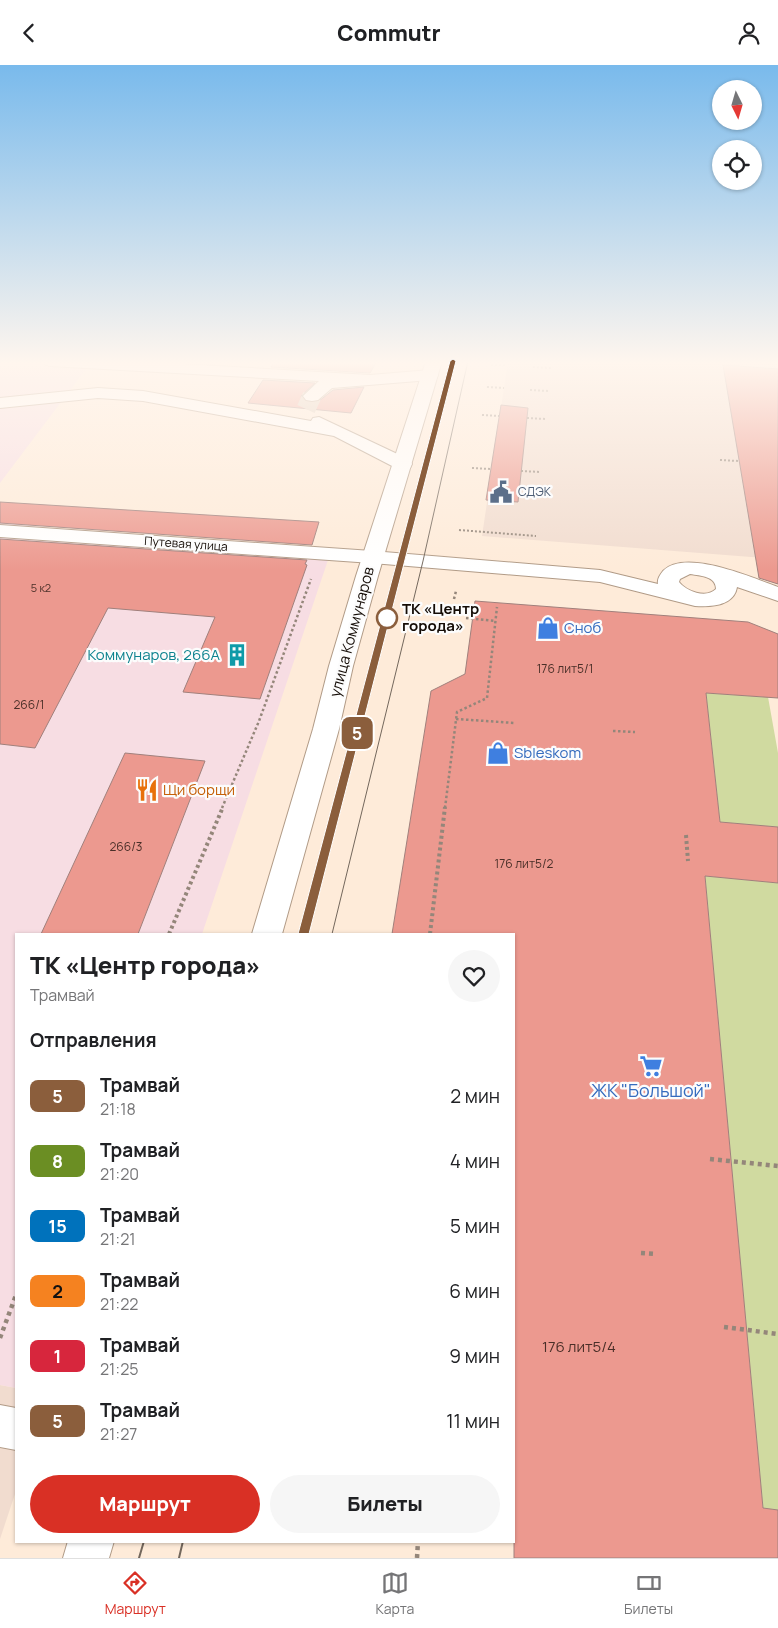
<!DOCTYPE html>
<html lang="ru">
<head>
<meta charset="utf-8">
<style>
  :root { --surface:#fff; --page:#f6f6f6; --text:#202124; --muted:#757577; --line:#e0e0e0; --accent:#d93025 }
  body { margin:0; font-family:Manrope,sans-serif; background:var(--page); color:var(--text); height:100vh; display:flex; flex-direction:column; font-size:19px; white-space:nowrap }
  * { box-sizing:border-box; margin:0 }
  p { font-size:16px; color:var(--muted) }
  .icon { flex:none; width:28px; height:28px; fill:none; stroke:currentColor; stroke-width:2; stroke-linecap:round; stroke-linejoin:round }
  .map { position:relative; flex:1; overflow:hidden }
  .side { position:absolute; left:15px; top:868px; width:500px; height:610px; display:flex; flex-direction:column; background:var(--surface); border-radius:0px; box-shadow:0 1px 4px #0004 }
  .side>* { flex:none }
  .badge { padding:0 10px; border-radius:8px; font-size:18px; line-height:32px }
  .needle { width:32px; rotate:175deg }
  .buttons { position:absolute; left:712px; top:15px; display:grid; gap:10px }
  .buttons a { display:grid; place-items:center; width:50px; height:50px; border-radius:50%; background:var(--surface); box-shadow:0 1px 4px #0004; font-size:25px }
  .map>.badge { position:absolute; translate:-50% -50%; box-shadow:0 0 0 2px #fff }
  h2 { padding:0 15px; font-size:19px; line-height:45px }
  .round { display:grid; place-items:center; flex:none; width:52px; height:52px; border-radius:26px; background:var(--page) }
  .overview { display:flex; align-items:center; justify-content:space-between; height:85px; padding:0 15px }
  h1 { font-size:24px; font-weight:800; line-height:38px }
  .primary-button { display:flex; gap:10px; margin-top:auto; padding:10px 15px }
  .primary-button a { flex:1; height:58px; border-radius:30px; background:var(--accent); color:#fff; font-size:20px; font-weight:800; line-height:58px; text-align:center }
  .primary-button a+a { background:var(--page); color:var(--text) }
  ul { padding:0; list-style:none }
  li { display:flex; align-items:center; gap:15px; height:65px; padding:0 15px }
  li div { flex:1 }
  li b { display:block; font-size:19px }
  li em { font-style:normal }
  li .badge { min-width:55px; font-weight:700; text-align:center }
  header { display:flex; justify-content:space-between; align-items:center; height:65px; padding:0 15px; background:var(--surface); font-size:22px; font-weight:800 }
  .tab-bar { display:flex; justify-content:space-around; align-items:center; height:70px; border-top:1px solid var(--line); background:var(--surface); font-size:14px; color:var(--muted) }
  .tab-bar a { display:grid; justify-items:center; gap:2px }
  .tab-bar .active { color:var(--accent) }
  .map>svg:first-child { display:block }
  .commercial { fill:#f1dccf }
  .industrial { fill:#f7dde3 }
  .green { fill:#d0daa0 }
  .building { fill:#ec998f; stroke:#a0807c }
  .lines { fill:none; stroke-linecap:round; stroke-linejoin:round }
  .minor-tunnel { stroke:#dbcab9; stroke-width:19; stroke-dasharray:19 9; stroke-linecap:butt }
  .minor-casing { stroke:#b19b87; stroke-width:2 }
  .major-casing { stroke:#b19b87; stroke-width:2 }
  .path-far3 { stroke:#94867a; stroke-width:2; stroke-dasharray:2 2; stroke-linecap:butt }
  .path-far2 { stroke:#94867a; stroke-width:2.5; stroke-dasharray:2.5 2.5; stroke-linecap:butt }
  .path-far1 { stroke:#94867a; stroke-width:4; stroke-dasharray:3 3; stroke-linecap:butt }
  .path { stroke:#94867a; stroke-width:4.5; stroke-dasharray:4 4; stroke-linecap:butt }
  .minor { fill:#fff; fill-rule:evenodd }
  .major { fill:#fff; fill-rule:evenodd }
  .tram-far1 { stroke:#73675c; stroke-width:1 }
  .tram { stroke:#73675c; stroke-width:2 }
  .line { fill:#8b5e3c; stroke:#fff }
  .stop-dot { fill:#fff; stroke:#8b5e3c; stroke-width:2.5 }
  .labels { text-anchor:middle; stroke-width:4.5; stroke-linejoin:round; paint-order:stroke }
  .far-number-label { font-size:11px; fill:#4a2f28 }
  .far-service-label { font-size:12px; fill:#4e5e75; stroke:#fcfcfc; text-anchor:start }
  .far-street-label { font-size:12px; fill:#140c06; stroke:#fcfcfc }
  .number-label { font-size:12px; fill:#4a2f28 }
  .stop-label { font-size:15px; font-weight:bold; fill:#140c06; stroke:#fcfcfc; text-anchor:start }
  .shop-label { font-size:15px; fill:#366cbe; stroke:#fcfcfc; text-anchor:start }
  .street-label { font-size:15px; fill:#140c06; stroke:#fcfcfc }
  .culture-label { font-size:15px; fill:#0d838f; stroke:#fcfcfc; text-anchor:end }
  .food-label { font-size:15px; fill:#c56008; stroke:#fcfcfc; text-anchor:start }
  .near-number-label { font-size:15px; fill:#4a2f28 }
  .near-shop-label { font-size:18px; fill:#366cbe; stroke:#fcfcfc }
</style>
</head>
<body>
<header><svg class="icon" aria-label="back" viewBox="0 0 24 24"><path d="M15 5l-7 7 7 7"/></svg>Commutr<svg class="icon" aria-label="person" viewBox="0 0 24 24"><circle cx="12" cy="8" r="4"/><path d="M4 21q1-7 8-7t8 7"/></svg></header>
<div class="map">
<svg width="778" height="1493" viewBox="0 0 778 1493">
  <rect width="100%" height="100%" fill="#feebd9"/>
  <!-- commercial -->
  <path class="commercial" d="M508 296H778V494L482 471Z
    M0 1320 16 1323V1426L0 1474Z"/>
  <!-- industrial -->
  <path class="industrial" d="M0 296H92L0 418Z
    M0 457 328 495 202 869H16V1323L0 1320Z"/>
  <!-- green -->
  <path class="green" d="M706 628 768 632 778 688V762L720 757Z
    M705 811 778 818V1445L763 1443Z"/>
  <!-- building -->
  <path class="building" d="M276 296H377L370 308 271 302Z
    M723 300 778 304V519L759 513Z
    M263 315 315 318 301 331 304 336 312 338 319 336 333 325 364 322 351 348 248 338Z
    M501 340 528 343 518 437 486 435Z
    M0 437 319 457 312 480 0 458Z
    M0 474 307 495 305 499 307 500 260 634 183 627 215 552 108 543 35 683 0 679Z
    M475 536 748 557 778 569V633L706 628 720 757 778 762V818L705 811 763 1443 778 1445V1493H514V869H392L431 626 465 609Z
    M125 688 205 696 138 869H41Z"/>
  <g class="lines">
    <!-- minor-tunnel -->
    <path class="minor-tunnel" d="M306 344 312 331"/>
    <defs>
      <path id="minor" d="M42 296H130L370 310 430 305 436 306 438 310 436 314 430 315 332 323 318 335 312 336 306 335 303 331 319 316 50 301 44 299Z
        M98 323 143 326 311 356 313 353 319 352 410 395 412 399 410 403 403 405 396 403 334 371 143 336 98 333 0 343V333Z
        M0 460 372 486 600 505 658 519C657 514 660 510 663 506 685 483 753 513 778 522V536L737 522C734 541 711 542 695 541L600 517 372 498 0 472ZM690 509C701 511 716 511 716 524 706 534 686 526 679 517L680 514Z
        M0 1340 16 1343V1385L0 1382Z"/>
      <path id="major" d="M426 296H442L378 511 353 601 339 664 282 869H252L313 664 329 601 356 511Z
        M68 1476H114L109 1493H63Z"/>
    </defs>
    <!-- minor casing -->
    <use href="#minor" class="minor-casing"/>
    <!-- major casing -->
    <use href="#major" class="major-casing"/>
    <!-- path-far3 -->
    <path class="path-far3" d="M491 300H507
      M533 302 551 303
      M487 322 504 323
      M530 325 549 326
      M482 350 499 351
      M527 353 546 354
      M720 395 739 396
      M472 403 491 404
      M521 406 541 407
      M459 465 536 471"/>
    <!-- path-far2 -->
    <path class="path-far2" d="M454 534 456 526
      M466 553 495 556
      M456 654 515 658
      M613 666 635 667
      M222 743 259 656 311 514
      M445 743 457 647 487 633 497 542"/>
    <!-- path-far1 -->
    <path class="path-far1" d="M686 770 688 796
      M169 869 223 742
      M430 869 445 742"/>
    <!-- path -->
    <path class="path" d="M710 1094 778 1101
      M641 1188 656 1189
      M724 1262 778 1269
      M0 1273 16 1230
      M417 1493 418 1476"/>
    <!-- minor -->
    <use href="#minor" class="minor"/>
    <!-- major -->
    <use href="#major" class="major"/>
    <!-- tram-far1 -->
    <path class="tram-far1" d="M304 869 453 296
      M332 869 423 496 468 296"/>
    <!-- tram -->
    <path class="tram" d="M139 1493 144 1476
      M179 1493 183 1476"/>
  </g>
  <!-- sky -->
  <linearGradient id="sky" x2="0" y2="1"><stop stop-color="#79baec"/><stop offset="0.59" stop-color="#fff6ee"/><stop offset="1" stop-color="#fff6ee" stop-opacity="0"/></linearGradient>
  <rect width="778" height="505" fill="url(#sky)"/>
  <!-- line -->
  <path class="line" d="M453 294 456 296 309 869 304 873 298 869 450 296Z"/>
  <!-- icons -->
  <defs>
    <symbol id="civic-bare" viewBox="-9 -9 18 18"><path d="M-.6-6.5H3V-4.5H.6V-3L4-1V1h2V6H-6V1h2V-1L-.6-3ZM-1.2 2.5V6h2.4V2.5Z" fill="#5c6f8a" stroke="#fcfcfc" stroke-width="2.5" paint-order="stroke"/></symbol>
    <symbol id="shop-bare" viewBox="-9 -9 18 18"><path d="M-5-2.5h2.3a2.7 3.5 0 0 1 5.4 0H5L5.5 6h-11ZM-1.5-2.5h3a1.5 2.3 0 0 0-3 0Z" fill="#3f7fe0" stroke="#fcfcfc" stroke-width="2.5" paint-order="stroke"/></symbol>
    <symbol id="building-bare" viewBox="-9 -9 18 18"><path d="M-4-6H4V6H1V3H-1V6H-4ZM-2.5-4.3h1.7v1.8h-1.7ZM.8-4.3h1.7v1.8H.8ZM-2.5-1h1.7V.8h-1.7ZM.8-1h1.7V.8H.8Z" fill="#0f9aa8" stroke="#fcfcfc" stroke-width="2.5" paint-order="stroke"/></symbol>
    <symbol id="restaurant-bare" viewBox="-9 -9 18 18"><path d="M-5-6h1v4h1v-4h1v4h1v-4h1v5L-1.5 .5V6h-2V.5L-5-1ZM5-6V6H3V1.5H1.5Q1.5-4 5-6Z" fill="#e8710a" stroke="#fcfcfc" stroke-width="2.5" paint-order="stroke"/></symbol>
    <symbol id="supermarket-bare" viewBox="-9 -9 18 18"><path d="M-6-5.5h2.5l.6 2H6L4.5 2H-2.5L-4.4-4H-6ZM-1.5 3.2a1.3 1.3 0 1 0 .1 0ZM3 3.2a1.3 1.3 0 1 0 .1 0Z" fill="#3f7fe0" stroke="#fcfcfc" stroke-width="2.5" paint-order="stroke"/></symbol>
  </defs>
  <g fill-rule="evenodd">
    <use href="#civic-bare" x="485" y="411" width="32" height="32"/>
    <use href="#shop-bare" x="532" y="547" width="32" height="32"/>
    <use href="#building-bare" x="221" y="574" width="32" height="32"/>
    <use href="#shop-bare" x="482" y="672" width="32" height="32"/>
    <use href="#restaurant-bare" x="131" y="709" width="32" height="32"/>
    <use href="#supermarket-bare" x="635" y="985" width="32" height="32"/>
  </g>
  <!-- markers -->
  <circle class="stop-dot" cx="387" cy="553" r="10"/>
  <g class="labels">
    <!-- far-number labels -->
    <g class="far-number-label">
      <text x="41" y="527">5 к2</text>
    </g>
    <!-- far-service labels -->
    <g class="far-service-label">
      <text x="518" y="431">СДЭК</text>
    </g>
    <!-- far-street labels -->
    <g class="far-street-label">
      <text transform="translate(186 479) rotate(4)" y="4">Путевая улица</text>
    </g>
    <!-- number labels -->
    <g class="number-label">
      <text x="565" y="608">176 лит5/1</text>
      <text x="29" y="644">266/1</text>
      <text x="126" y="786">266/3</text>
      <text x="524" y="803">176 лит5/2</text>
    </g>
    <!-- stop labels -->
    <g class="stop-label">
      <text x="402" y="549">ТК «Центр<tspan x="402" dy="17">города»</tspan></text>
    </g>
    <!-- shop labels -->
    <g class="shop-label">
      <text x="564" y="568">Сноб</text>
      <text x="514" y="693">Sbleskom</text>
    </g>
    <!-- street labels -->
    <g class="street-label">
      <text transform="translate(352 567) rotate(-75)" y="5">улица Коммунаров</text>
    </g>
    <!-- culture labels -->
    <g class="culture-label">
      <text x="220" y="595">Коммунаров, 266А</text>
    </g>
    <!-- food labels -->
    <g class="food-label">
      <text x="163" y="730">Щи борщи</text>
    </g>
    <!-- near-number labels -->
    <g class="near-number-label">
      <text x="579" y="1287">176 лит5/4</text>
    </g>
    <!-- near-shop labels -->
    <g class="near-shop-label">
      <text x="651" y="1032">ЖК "Большой"</text>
    </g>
  </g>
</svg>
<div class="buttons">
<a><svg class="needle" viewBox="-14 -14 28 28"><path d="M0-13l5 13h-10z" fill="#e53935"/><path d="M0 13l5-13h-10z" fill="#757577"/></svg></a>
<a><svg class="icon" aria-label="locate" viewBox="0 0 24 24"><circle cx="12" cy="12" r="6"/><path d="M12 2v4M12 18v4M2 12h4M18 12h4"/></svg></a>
</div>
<b class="badge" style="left:357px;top:668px;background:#8b5e3c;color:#fff">5</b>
<section class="side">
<div class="overview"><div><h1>ТК «Центр города»</h1><p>Трамвай</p></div><a class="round"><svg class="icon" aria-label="heart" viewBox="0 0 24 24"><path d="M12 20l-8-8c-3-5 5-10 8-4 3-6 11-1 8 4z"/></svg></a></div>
<h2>Отправления</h2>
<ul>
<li><span class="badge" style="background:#8b5e3c;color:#fff">5</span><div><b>Трамвай</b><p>21:18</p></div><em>2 мин</em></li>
<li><span class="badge" style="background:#6b8e23;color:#fff">8</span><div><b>Трамвай</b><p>21:20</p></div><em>4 мин</em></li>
<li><span class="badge" style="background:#0072bc;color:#fff">15</span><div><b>Трамвай</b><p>21:21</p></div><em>5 мин</em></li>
<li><span class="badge" style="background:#f58220;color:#111">2</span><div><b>Трамвай</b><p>21:22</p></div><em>6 мин</em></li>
<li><span class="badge" style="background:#d7263d;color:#fff">1</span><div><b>Трамвай</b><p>21:25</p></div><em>9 мин</em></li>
<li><span class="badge" style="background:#8b5e3c;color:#fff">5</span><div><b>Трамвай</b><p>21:27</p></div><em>11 мин</em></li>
</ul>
<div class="primary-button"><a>Маршрут</a><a>Билеты</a></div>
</section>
</div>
<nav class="tab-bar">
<a class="active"><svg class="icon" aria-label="directions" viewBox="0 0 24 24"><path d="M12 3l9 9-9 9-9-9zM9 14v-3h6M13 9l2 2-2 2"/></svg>Маршрут</a>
<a><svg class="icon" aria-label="map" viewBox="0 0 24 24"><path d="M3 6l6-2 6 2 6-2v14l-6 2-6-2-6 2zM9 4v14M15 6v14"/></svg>Карта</a>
<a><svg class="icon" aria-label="tickets" viewBox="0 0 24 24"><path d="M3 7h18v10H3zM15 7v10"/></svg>Билеты</a>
</nav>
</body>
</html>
